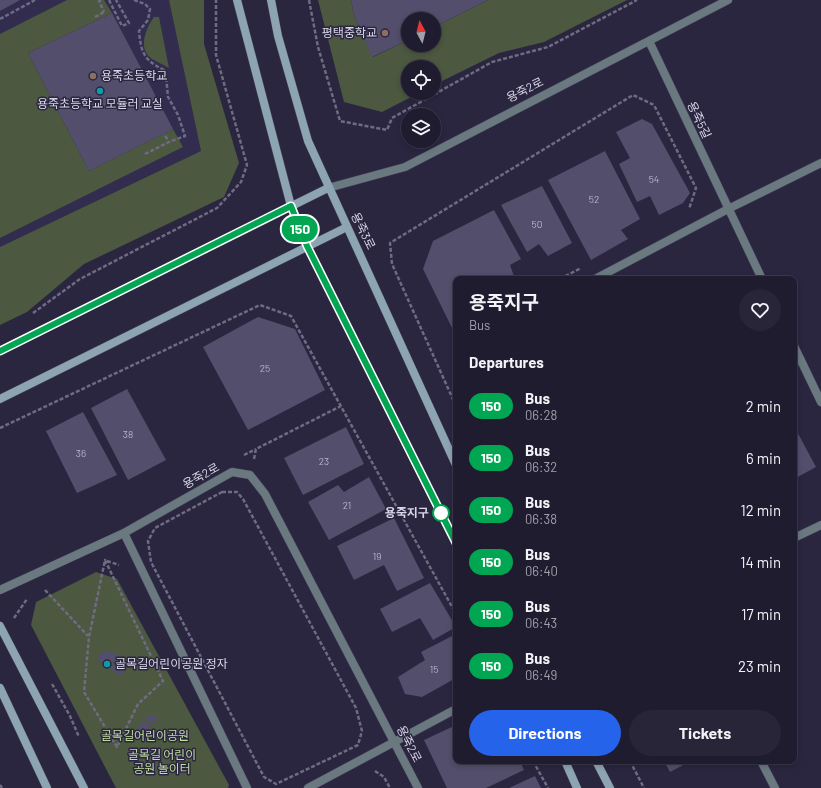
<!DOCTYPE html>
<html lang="en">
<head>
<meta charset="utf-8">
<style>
  :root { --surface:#201c30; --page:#282538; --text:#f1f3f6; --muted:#a2a1ab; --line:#3d3a4c; --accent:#2563eb }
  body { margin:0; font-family:Barlow,"Noto Sans KR",sans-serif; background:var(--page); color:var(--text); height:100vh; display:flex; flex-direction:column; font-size:15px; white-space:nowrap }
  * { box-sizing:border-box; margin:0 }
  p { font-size:13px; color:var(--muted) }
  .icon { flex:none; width:22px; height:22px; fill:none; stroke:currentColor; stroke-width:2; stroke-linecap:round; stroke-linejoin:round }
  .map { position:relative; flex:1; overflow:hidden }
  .drawer { position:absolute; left:453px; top:276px; width:344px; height:488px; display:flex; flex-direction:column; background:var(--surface); border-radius:8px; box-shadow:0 2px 6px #0003,0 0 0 1px var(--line) }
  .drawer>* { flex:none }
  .badge { padding:0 8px; border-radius:13px; font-size:14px; line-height:26px }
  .needle { width:26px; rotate:353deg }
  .tools { position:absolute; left:401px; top:12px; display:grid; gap:8px }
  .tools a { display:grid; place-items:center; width:40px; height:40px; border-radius:50%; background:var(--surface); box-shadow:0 2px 6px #0003,0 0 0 1px var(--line); font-size:20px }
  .map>.badge { position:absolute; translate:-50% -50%; box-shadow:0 0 0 2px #fff }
  h2 { padding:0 16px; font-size:15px; line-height:36px }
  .round { display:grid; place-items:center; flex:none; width:42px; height:42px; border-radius:21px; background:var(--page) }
  .headline { display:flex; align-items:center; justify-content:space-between; height:68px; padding:0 16px }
  h1 { font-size:19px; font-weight:700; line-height:30px }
  .action { display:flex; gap:8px; margin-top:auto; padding:8px 16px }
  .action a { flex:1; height:46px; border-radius:24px; background:var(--accent); color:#fff; font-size:16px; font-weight:700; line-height:46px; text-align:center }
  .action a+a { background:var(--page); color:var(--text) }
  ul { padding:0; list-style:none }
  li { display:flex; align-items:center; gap:12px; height:52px; padding:0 16px }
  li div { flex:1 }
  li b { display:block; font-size:15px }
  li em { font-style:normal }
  li .badge { min-width:44px; font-weight:700; text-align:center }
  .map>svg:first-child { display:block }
  .built { fill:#322d4e }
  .green { fill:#4c583f }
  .building { fill:#524e6b }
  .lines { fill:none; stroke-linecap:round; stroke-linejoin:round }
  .street-casing { stroke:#46425b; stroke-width:9 }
  .secondary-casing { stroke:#46425b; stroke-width:9 }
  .path { stroke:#6e6b82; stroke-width:2.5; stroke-dasharray:4 2; stroke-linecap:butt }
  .street { stroke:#6a7880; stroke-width:8 }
  .secondary { stroke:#8da5b2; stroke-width:8 }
  .line-casing { stroke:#fff; stroke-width:9 }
  .line { stroke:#00a651; stroke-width:6 }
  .education-dot { fill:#8d6e63; stroke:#2a2640; stroke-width:1.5 }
  .culture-dot { fill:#0f9aa8; stroke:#2a2640; stroke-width:1.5 }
  .stop-dot { fill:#fff; stroke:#00a651; stroke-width:2 }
  .labels { text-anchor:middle; stroke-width:3; stroke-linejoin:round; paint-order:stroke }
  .number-label { font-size:10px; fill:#b7b5ca }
  .poi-label { font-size:12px; fill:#d9d7e9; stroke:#2a2640; text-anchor:start }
  .street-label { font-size:12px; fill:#d9d7e9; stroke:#2a2640 }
  .stop-label { font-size:12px; font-weight:bold; fill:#d9d7e9; stroke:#2a2640; text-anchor:end }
  .park-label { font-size:12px; fill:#c0dca0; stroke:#2a2640 }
</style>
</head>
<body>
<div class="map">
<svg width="821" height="788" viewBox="0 0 821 788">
  <rect width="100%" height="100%" fill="#2a2640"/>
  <!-- built -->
  <path class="built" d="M0 0H169L201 151 0 247Z"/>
  <!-- green -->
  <path class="green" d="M67 0H104L112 13 28 53 89 171 173 129 183 147 0 238V34Z
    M169 0H204V44L239 163 224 197 84 264 27 312 0 325V247L201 151Z
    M318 0H351L354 15 373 57 408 40V45H434V27L488 0H627L544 42 499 53 434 85V67H408V93H419L382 112 344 102Z
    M154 17H159L169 68C164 65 157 62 152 59 137 49 146 28 154 17Z
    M96 572 117 579 229 785 228 788H116L31 625 36 602Z"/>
  <!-- building -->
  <path class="building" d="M0 0H20L0 11Z
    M351 0H488L434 27V19H408V40L372 57 354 15Z
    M112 13 173 129 89 171 28 53Z
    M642 119 652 124 690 193 683 203 659 215 650 196 637 202 619 164 630 158 616 132Z
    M605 151 640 219 621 230 628 239 591 260 548 180Z
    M542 186 572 243 548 256 539 244 527 252 501 205Z
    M494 210 521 259 510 265 515 279H456V328L453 330 423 269 433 241Z
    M258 317 295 329 325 390 248 430 203 347Z
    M127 389 166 460 128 480 91 408Z
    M83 412 117 475 77 493 46 431Z
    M794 426 816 467 794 479Z
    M346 427 364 464 303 495 284 458Z
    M369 477 386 509 329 540 308 502 338 485 344 492Z
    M394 518 424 578 397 591 384 565 354 580 337 546Z
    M430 583 456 627 433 640 420 618 392 632 380 609Z
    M456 634V678L422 697 405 694 398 677 425 660 421 652Z
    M104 650 119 655 109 668 97 659Z
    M119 658 128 666 120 676 110 668Z
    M150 713 159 720 153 723 145 719Z
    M143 721 152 724 146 731 137 728Z
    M456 725V761H520L524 770 486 788H447L424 740Z
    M664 761H691L670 772Z
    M535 776 541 788H509Z"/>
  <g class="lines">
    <defs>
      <path id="street" d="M649 41 762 279
        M328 188 405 167 728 0
        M595 279 728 209 821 163
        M794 346 821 402
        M124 533 247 788
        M794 538 821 525
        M0 590 124 533 232 472 250 475 265 494 418 788
        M761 761 775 788
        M308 788 456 709"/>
      <path id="secondary" d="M237 0 291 206 307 246 456 543
        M271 0 278 36 308 141 456 465
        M0 351 328 188
        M0 399 347 227
        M0 626 84 788
        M0 688 47 788
        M565 761 577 788
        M596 761 610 788"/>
    </defs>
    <!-- street casing -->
    <use href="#street" class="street-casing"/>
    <!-- secondary casing -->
    <use href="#secondary" class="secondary-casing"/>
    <!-- path -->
    <path class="path" d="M101 0 99 1 104 12
      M109 0 122 26 129 23 116 0
      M134 0 145 4 150 9 148 20 139 31C141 53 144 60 164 70L166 76 168 97 178 115 185 136 169 142
      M309 0 318 47 340 121 387 130 392 118 492 62 548 47 637 0
      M95 17 104 12
      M0 19 35 0
      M145 154 169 142 164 134
      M560 279 581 268
      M33 313 80 279 217 208 241 182 247 165 216 55V0
      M456 406 392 264 390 243 633 95 654 105 696 188 689 209
      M0 428 260 305 291 316 456 614
      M244 455 256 449
      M254 459 256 449 341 406
      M222 492H237L243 499 356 708 362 731 358 745 276 784 264 777 151 562 148 541 155 528Z
      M105 560 163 681 138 704 117 747 84 692 89 637Z
      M107 561 119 565
      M45 590 88 636
      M14 618 27 599
      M52 684 70 716 79 737
      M533 761 548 788
      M630 761 644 788
      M375 771 384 777 390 788
      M0 785 2 788"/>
    <!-- street -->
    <use href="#street" class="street"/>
    <!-- secondary -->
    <use href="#secondary" class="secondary"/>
  </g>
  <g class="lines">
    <defs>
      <path id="line" d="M0 351 291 206 307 246 456 543"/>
    </defs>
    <!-- line casing -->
    <use href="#line" class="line-casing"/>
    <!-- line -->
    <use href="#line" class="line"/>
  </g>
  <!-- markers -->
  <g class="education-dot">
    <circle cx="385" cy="33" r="4"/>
    <circle cx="93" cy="76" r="4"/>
  </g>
  <g class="culture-dot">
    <circle cx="100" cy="91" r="4"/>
    <circle cx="107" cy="664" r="4"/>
  </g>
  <circle class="stop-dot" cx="441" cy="513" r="8"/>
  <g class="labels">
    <!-- number labels -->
    <g class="number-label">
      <text x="654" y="183">54</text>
      <text x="594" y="203">52</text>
      <text x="537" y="228">50</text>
      <text x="265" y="372">25</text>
      <text x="128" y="438">38</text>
      <text x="81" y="457">36</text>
      <text x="324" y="465">23</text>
      <text x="347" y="509">21</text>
      <text x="377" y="560">19</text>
      <text x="434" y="673">15</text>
    </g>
    <!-- poi labels -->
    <g class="poi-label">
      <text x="377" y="37" text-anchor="end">평택중학교</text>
      <text x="101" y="80">용죽초등학교</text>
      <text x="100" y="108" text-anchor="middle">용죽초등학교 모듈러 교실</text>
      <text x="115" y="668">골목길어린이공원 정자</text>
    </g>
    <!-- street labels -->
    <g class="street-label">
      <text transform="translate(525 90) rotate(-27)" y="4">용죽2로</text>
      <text transform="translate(699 120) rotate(65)" y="4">용죽5길</text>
      <text transform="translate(363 231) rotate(64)" y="4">용죽3로</text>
      <text transform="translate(201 476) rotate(-29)" y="4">용죽2로</text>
      <text transform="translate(409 744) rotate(63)" y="4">용죽2로</text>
    </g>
    <!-- stop labels -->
    <g class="stop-label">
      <text x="429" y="517">용죽지구</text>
    </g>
    <!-- park labels -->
    <g class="park-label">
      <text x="145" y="740">골목길어린이공원</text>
      <text x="162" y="759">골목길 어린이<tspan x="162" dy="14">공원 놀이터</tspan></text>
    </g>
  </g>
</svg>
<div class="tools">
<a><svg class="needle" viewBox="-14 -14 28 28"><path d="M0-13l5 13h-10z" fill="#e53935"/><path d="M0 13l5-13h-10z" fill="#a2a1ab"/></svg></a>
<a><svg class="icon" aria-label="locate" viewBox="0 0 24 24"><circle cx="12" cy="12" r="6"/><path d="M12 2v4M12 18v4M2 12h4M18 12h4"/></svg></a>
<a><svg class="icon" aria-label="layers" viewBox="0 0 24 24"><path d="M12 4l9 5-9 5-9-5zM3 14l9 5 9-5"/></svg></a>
</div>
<b class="badge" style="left:300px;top:229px;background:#00a651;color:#fff">150</b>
<section class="drawer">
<div class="headline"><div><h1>용죽지구</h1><p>Bus</p></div><a class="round"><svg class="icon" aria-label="heart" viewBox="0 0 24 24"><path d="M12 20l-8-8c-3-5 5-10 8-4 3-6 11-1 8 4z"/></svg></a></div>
<h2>Departures</h2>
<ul>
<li><span class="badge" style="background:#00a651;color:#fff">150</span><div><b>Bus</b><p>06:28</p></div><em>2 min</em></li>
<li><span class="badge" style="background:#00a651;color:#fff">150</span><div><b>Bus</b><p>06:32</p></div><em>6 min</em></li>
<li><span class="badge" style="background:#00a651;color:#fff">150</span><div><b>Bus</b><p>06:38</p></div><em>12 min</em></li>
<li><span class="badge" style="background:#00a651;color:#fff">150</span><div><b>Bus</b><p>06:40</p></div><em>14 min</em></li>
<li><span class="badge" style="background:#00a651;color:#fff">150</span><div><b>Bus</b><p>06:43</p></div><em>17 min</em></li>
<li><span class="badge" style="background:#00a651;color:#fff">150</span><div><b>Bus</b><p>06:49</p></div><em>23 min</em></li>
</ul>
<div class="action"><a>Directions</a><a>Tickets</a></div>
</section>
</div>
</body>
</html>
